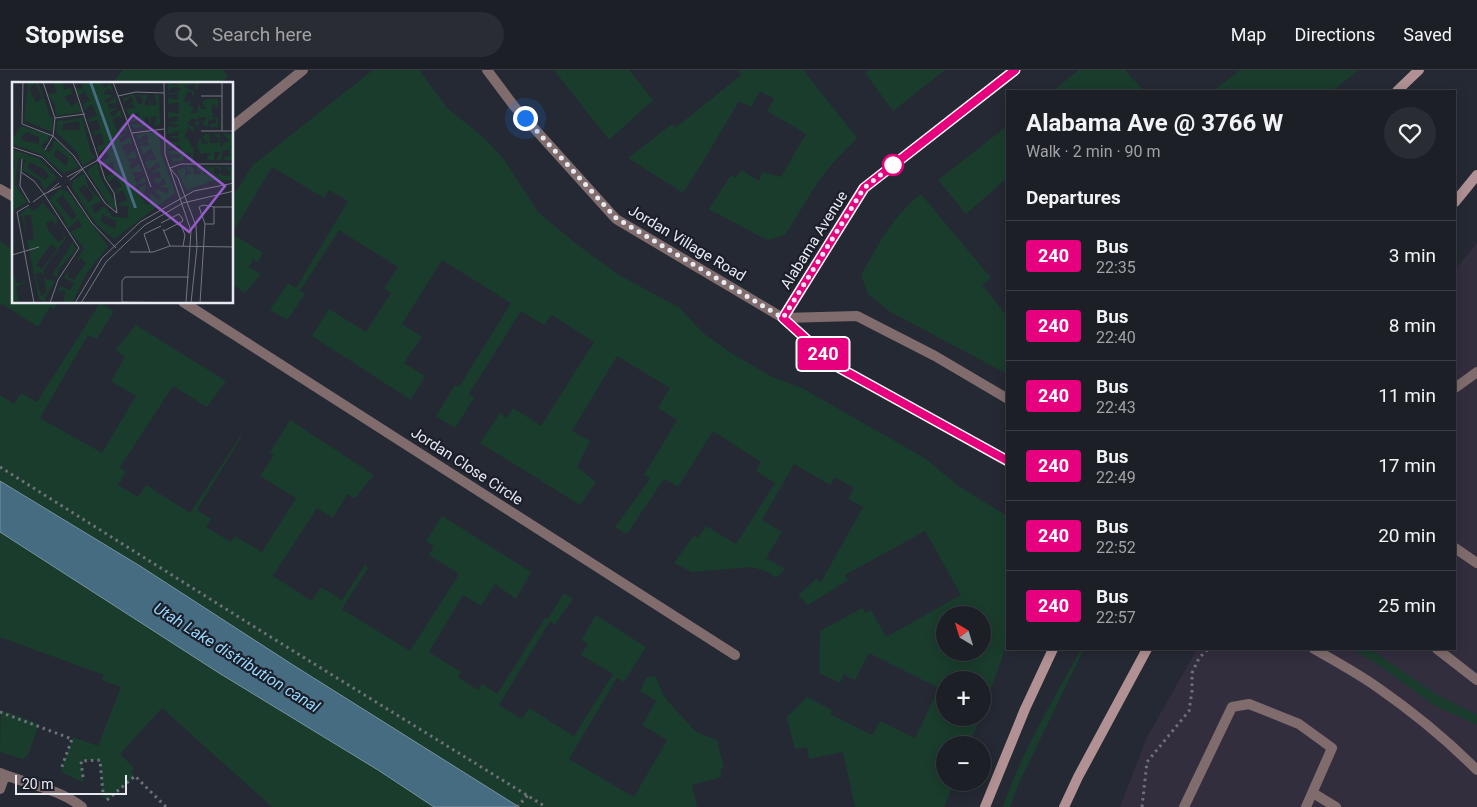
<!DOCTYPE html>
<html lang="en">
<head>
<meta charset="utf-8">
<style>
  :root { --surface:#1c1f26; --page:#292c32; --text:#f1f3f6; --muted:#a0a2a7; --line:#3a3d43 }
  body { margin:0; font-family:Roboto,sans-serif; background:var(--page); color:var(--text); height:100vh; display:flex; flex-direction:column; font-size:19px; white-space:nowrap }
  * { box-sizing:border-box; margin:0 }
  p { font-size:16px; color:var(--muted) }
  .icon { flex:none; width:28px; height:28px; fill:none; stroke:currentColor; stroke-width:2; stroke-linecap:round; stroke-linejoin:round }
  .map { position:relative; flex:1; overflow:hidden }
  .panel { position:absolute; left:1006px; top:20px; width:450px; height:560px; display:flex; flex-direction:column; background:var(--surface); border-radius:0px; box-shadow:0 2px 12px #0003,0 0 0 1px var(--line) }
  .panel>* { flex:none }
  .badge { padding:0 10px; border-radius:4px; font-size:18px; line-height:32px }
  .needle { width:32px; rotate:322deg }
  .buttons { position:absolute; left:936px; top:536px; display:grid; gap:10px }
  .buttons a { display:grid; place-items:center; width:55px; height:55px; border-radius:50%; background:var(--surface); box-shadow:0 2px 12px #0003,0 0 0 1px var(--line); font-size:25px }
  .scale { position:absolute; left:15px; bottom:12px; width:112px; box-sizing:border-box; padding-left:5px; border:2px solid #e7eaf1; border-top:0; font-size:14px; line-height:18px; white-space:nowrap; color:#e7eaf1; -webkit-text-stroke:4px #1c1f29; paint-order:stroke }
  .you { position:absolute; width:25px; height:25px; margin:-12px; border:4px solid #fff; border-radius:50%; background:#1a73e8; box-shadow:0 0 0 8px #1a73e833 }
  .map>.badge { position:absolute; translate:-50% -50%; box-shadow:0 0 0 2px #fff }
  h2 { padding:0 20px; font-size:19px; line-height:45px }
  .round { display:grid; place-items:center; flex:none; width:52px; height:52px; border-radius:26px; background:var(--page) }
  .headline { display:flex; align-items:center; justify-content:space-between; height:85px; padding:0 20px }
  h1 { font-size:24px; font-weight:700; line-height:38px }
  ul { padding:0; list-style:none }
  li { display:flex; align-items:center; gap:15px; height:70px; padding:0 20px; border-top:1px solid var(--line) }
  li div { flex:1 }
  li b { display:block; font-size:19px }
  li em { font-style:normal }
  li .badge { min-width:55px; font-weight:700; text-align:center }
  header { display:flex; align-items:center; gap:30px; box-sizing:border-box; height:70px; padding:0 25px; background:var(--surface); border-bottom:1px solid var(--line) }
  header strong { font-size:24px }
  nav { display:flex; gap:28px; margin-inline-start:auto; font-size:18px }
  .search { width:350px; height:45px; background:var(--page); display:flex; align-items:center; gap:12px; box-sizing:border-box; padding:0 18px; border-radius:28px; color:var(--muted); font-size:19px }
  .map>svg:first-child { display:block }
  .commercial { fill:#322e3e }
  .green { fill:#1a3c2d; fill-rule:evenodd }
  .water { fill:#456c81; stroke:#7692a3 }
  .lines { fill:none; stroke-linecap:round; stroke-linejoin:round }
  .path { stroke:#6d717a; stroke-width:3; stroke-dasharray:2.5 4; stroke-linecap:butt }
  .service { stroke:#806c6d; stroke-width:10 }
  .minor { stroke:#806c6d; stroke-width:10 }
  .tertiary { stroke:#806c6d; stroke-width:10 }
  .secondary { stroke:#b19193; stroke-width:10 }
  .line-casing { stroke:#fff; stroke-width:11 }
  .line { stroke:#e6007e; stroke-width:8 }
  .walk { stroke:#e7eaf1; stroke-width:5; stroke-dasharray:0 9 }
  .stop-dot { fill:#fff; stroke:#e6007e; stroke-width:2.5 }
  .labels { text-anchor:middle; stroke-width:4.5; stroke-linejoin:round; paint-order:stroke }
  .street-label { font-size:15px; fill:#e7eaf1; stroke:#1c1f29 }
  .water-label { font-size:16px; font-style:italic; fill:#95d8fe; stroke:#1c1f29 }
  .inset-road { fill:none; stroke:#73767f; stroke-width:1 }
  .view { fill:#965ccc; fill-opacity:0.15; stroke:#965ccc; stroke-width:2.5 }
  .inset-edge { fill:none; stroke:#e7eaf1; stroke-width:2.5 }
</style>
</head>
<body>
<header>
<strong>Stopwise</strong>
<div class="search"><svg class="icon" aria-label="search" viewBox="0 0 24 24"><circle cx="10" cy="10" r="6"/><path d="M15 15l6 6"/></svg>Search here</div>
<nav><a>Map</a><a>Directions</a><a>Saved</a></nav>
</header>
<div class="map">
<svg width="1477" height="737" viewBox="0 0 1477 737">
  <rect width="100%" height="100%" fill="#252933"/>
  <!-- commercial -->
  <path class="commercial" d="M1477 173V737H1120L1147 667 1197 579H1455V200Z"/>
  <!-- green -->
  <path class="green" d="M123 0H223L228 6 219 14H120L115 10Z
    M373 0H419L448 39 482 66 503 88 538 142 575 173 619 205 680 238 703 263 731 283 772 307 802 318 926 389 957 415 1007 446V574L983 641 982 610H945V648H980L969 675H945V712L954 713 944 737H855L843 682 809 689 807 677 795 679 787 647 807 627 832 640 830 644 872 665 880 651 915 668 939 618 869 583 855 610 848 607 844 603 840 613 819 603 820 561 862 538 866 543 871 540 886 567 961 525 925 461 845 505 848 510 808 535 798 525 816 509 821 512 863 437 848 429 854 418 835 407 830 415 794 394 762 450 782 462 766 488 785 499 776 508 768 502 752 497 692 502 674 493 694 465 698 468 706 456 736 474 775 413 756 401 761 392 713 361 678 417 664 409 627 464 615 457 650 409 644 405 677 350 658 338 670 318 617 286 572 361 590 371 577 397 596 412 580 435 480 373 500 343 507 348 513 338 541 356 594 272 552 245 544 255 521 241 469 324 474 328 455 358 436 346 455 315 459 317 511 233 442 190 402 254 422 267 404 293 425 306 411 330 312 266 329 239 366 262 391 223 384 219 398 197 339 160 300 221 305 224 287 250 270 240 288 213 296 218 348 131 329 120 324 128 272 97 233 162V126L253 95ZM945 545H982V582H945Z
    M554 0H629L653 30 609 70Z
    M738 0H803L857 68 831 95 818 112 785 165 767 170 709 139 731 105 736 108 741 100 759 111 762 102 781 107 806 64 767 41 774 29 760 21 751 37 739 31 704 90 683 123 628 88 672 54 675 58 741 5Z
    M869 0H945L893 41 865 3Z
    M1079 0H1125L1144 21H1052Z
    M1240 0H1359L1332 21H1213Z
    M1007 56V108L966 144 938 110Z
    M921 124 991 208 982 215 1007 246V304L889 241 868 224 861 205C878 175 893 145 921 124Z
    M233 164 263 183 258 192 253 189 249 197 261 204 245 223 233 215Z
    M0 171 14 180V232L58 233 54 239 50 237 38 257 2 234 0 235Z
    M100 233 114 241 97 269 88 265 40 348 102 383 136 326 111 311 125 287 115 280 136 255 226 311 207 337 173 316 120 397 126 402 118 415 138 427 146 415 190 443 241 365 242 366 197 440 211 449 206 457 231 472 235 466 262 482 296 428 260 406 274 385 270 382 290 350 374 405 355 428 347 424 333 448 317 438 273 506 312 531 321 517 342 530 365 495 368 498 342 539 410 581 459 504 429 485 434 476 426 471 442 446 531 502 516 529 495 514 481 536 463 525 429 582 461 602 458 607 478 620 482 614 497 624 545 548 548 549 564 523 573 529 555 554 550 551 499 635 522 649 529 638 574 666 613 604 581 585 588 574 581 570 596 545 646 577 624 612 617 608 569 689 634 727 667 670 642 655 656 631 640 621 647 607 655 606 665 628 696 662 717 670 724 698 720 699 722 707 692 715 697 737H272L162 638 120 684 134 698 131 702 135 706 107 730 103 727 100 690 81 691 84 713 63 703 61 699 73 667 98 676 121 617 102 610 104 605 0 567V325L14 334 21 323 37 332Z
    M1081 579H1084L1019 713 1010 737H1003C1021 682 1054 629 1081 579Z
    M1352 579H1370L1436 624 1477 645V655L1432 634 1380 596Z
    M1 640 39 654 28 685 23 689 0 682Z"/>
  <!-- water -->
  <path class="water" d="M0 411 140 496 293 595 519 737H434L378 700 219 603 0 462Z"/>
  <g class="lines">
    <!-- path -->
    <path class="path" d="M0 397 261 561 546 737
      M0 642 72 669 61 699
      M83 707 81 691 100 690 103 723
      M107 730 135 706 166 737
      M517 737 528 725
      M1142 737 1147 692 1189 641 1192 621V603L1199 588 1208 579"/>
    <!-- service -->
    <path class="service" d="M1455 318 1477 302
      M1455 478 1477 493
      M1313 723 1336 737
      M1184 737 1232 637 1249 634 1299 654 1332 678 1306 737"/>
    <!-- minor -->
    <path class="minor" d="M487 0 514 36 616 149 783 248 836 296 1008 392
      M232 57 303 0
      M0 119 14 127
      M183 232 735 585
      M783 248 864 118 1015 0
      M783 248 857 246 935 286 1008 329
      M0 703C27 714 59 719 82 737
      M0 719 5 705"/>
    <!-- tertiary -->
    <path class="tertiary" d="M1314 579C1335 591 1357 603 1377 617 1413 642 1446 669 1477 700
      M1437 579 1477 610"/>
    <!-- secondary -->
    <path class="secondary" d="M1397 21 1419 0
      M1455 132 1477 105
      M985 737 1025 639 1053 579
      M1064 737 1078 707 1147 579"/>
  </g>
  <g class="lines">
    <defs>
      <path id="line" d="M1008 391 836 296 783 248 864 118 1015 0"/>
    </defs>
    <!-- line casing -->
    <use href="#line" class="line-casing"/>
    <!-- line -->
    <use href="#line" class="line"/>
    <!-- walk -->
    <path class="walk" d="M525 48 616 148 783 248 864 118 893 95"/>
  </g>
  <!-- markers -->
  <circle class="stop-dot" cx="893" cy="95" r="10"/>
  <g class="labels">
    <!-- street labels -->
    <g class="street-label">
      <text transform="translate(814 170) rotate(-58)" y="5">Alabama Avenue</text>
      <text transform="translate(687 173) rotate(31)" y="5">Jordan Village Road</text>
      <text transform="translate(467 396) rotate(33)" y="5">Jordan Close Circle</text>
    </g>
    <!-- water labels -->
    <g class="water-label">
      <text transform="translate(237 587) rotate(32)" y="6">Utah Lake distribution canal</text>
    </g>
  </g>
  <!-- overview -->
  <g transform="translate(12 12)">
    <rect width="221" height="221" fill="#252933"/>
    <path d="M16 0H26L35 25H38L35 26 38 35H41L40 50 14 39 12 41ZM23 1 30 16 24 21 17 6ZM41 0H51L52 8 59 5 60 12 52 15 60 25 65 19 70 30 44 34 43 23 36 12 45 11ZM70 0H93L90 3 93 6 98 0 101 9 95 7 91 12 102 13 92 18 96 21 103 15 105 21 96 22 97 27 107 26 97 31 101 35 108 28 110 36 105 34 100 38 103 42 111 38 102 43 105 48 112 41 115 49H106V54L116 52 107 56 109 61 118 55 120 63 117 61 109 64 112 69 119 67 113 69 114 75 123 68 125 76 114 77 120 81 117 83 119 88 127 82 130 90H120L122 95 131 92 122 96 125 102 132 95 134 100 123 103 126 108 133 102V109L128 115 133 119 131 121 137 123 139 111 146 118 150 117 143 110 145 107 155 112 157 106 146 105 154 102 152 96 146 102 140 97 149 96 148 90 138 91 148 85 146 80 136 88 133 79 145 78 142 73 132 77 142 72 139 66 131 73 128 64H137L135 59 127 62V61L137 57 134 52 126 58 125 53 133 51H147L149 71 163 111 102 157 85 143 60 106 61 99 72 91 76 105 90 119 79 124 83 132 92 124 101 135 115 136 117 124H108L107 121 115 119 111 108 104 112 105 108H102L110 105 103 94 97 100 94 94 103 92 101 80 93 83 91 79 98 75 92 66 86 71V63H92L90 51 82 53 81 49 89 48 85 37 78 41 76 36 85 34 80 22 73 27 71 22 78 18 72 9 66 15 63 6 71 7ZM72 102 82 114 77 121 67 108ZM90 132 104 139 103 147 89 140ZM156 0 165 4 166 0H188L184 9 183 1 172 5 183 10 180 15V10H175L172 18 173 21 183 17 186 19 180 18 176 23 182 26 179 31H185L187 20 189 27H195L190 20 195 17H206V26L200 21V28L201 36H206V45H198V42L204 41V37L196 38V45L190 42 195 35 186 36 187 42 185 44 182 42 186 38 180 36 175 42 183 46 182 50 176 45 172 56 175 55 180 66H184L188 55 190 62 197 61 190 55 195 52H197L198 61H207V56L201 52H208V65L210 66 211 61 218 59 211 52H220L221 78H212V75L218 74V68H211L209 78H204L208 70H202V78H194L199 71H191L190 74 186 66H182L181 78H175L180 71H174L171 78 161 80 159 76H168V72L158 73 156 69H167L169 63 156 66V58L166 61 168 57 156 54H166L168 49 156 52V44L164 46 166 43 156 41 166 39V34L156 36V29L166 32 167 20 156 22V15L166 18V12H156V11H165L169 6 161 5 156 9ZM119 13H123L126 23 131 21 130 15 125 13H136L132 23 137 24 139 16V23H145L142 13H147L148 43 142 44 145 35 139 34V44L136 34 132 36 135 44 121 46 120 42 129 43V37L119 40V38L128 34 126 30 118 36 114 27 123 26 121 22 113 24 122 20 119 14 112 21 111 17ZM70 35 79 71 84 75 71 84 65 70 44 50 46 38 54 39ZM65 39 68 40 67 48H50L51 42ZM9 44 37 53 36 59 34 58 29 65 37 70 42 63 40 61 44 58 61 75 66 86 51 91 29 72 0 62V57ZM14 50 27 55V62L12 59 9 56ZM44 67 57 76 54 84 42 74ZM0 67 28 77 45 96 32 108 28 98 10 88 14 78 6 76 3 103 15 120 2 128 1 134 0 97 3 81ZM19 80 33 88 37 94 33 98 19 89 15 84ZM85 80 88 95 105 124 100 127 75 89ZM173 85V98L175 92H180L174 85H181L182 93 190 92 184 85H191L192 93 199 92 193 85H202V92L206 94 209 89 203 85H209V93L214 94H218V89L212 85H219L221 98 196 99 195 101 175 108 165 89ZM48 107 56 110 96 164 74 192 60 221H51L54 210 49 208 45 212 48 204 58 209 62 201 53 196 50 198 57 189 56 195 62 198 74 181 69 176 64 180 72 166 58 150 70 144 66 137 56 147 51 135 37 118ZM51 113 65 134 60 138 44 118ZM31 121 46 138 44 142 39 138 34 141 37 149 46 160 52 157 51 151 54 156 31 189 34 196 29 190 23 192 29 214 35 211 32 197 43 199 33 217 35 221 27 217 10 134H7L16 125 22 129ZM12 133H19L22 158H15ZM39 162 45 167 30 187 24 183ZM61 160 64 168 47 187 45 195 40 193ZM0 188 5 201H11L12 195 13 201 4 205 7 221H1Z" fill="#1a3c2d" fill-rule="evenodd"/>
    <path d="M77 0H80L125 126H122Z" fill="#456c81"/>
    <path class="inset-road" d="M31 0 43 36 41 54 33 68M101 0 139 105M152 0 153 72 179 149 174 221M210 0V49M106 14 124 10 152 11M189 14H210M43 36 73 32M10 42 41 54 62 74 93 121 105 131 102 111 93 97 61 0M10 42 11 0M189 49H222M120 51 152 47M0 65 30 75 50 95M10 77 9 90 22 99 32 112 49 104M158 86 166 96 184 144 185 165 179 221M158 86 169 82H222M9 90 8 104 18 121M55 95 88 77M58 98 71 87M55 104 80 141 104 166M35 111 47 101M21 120 32 112 67 166 46 198 38 221M17 123 5 130 22 221M149 141 167 132 170 136 171 139 152 149M168 141 173 153 171 164M193 142 187 125 191 123 202 125M151 147 158 164M118 170H141L158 164 222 165M138 170 132 152 149 144M0 173 27 165M110 220 169 221M63 221 90 176 128 140 182 109 222 101M69 221 94 180 133 143 171 121 222 109M110 221V199L113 195H177M188 221 193 142H202V125H222"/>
    <path class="view" d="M121 33 213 104 177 150 86 78Z"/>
    <rect width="221" height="221" class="inset-edge"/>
  </g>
</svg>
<div class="buttons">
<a><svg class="needle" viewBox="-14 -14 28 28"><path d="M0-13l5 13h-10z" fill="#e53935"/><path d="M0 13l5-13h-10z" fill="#a0a2a7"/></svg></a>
<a>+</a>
<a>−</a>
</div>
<div class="scale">20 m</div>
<div class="you" style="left:525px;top:48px"></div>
<b class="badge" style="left:823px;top:284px;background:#e6007e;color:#fff">240</b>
<section class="panel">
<div class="headline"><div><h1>Alabama Ave @ 3766 W</h1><p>Walk · 2 min · 90 m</p></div><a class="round"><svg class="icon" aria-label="heart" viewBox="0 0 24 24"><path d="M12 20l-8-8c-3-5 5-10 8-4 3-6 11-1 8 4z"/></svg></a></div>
<h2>Departures</h2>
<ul>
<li><span class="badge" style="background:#e6007e;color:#fff">240</span><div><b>Bus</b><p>22:35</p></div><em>3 min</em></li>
<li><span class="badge" style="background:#e6007e;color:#fff">240</span><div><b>Bus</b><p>22:40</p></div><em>8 min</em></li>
<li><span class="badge" style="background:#e6007e;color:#fff">240</span><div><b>Bus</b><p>22:43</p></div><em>11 min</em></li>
<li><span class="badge" style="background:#e6007e;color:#fff">240</span><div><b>Bus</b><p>22:49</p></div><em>17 min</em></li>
<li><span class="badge" style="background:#e6007e;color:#fff">240</span><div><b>Bus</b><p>22:52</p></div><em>20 min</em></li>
<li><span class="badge" style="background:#e6007e;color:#fff">240</span><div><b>Bus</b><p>22:57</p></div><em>25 min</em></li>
</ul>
</section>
</div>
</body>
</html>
